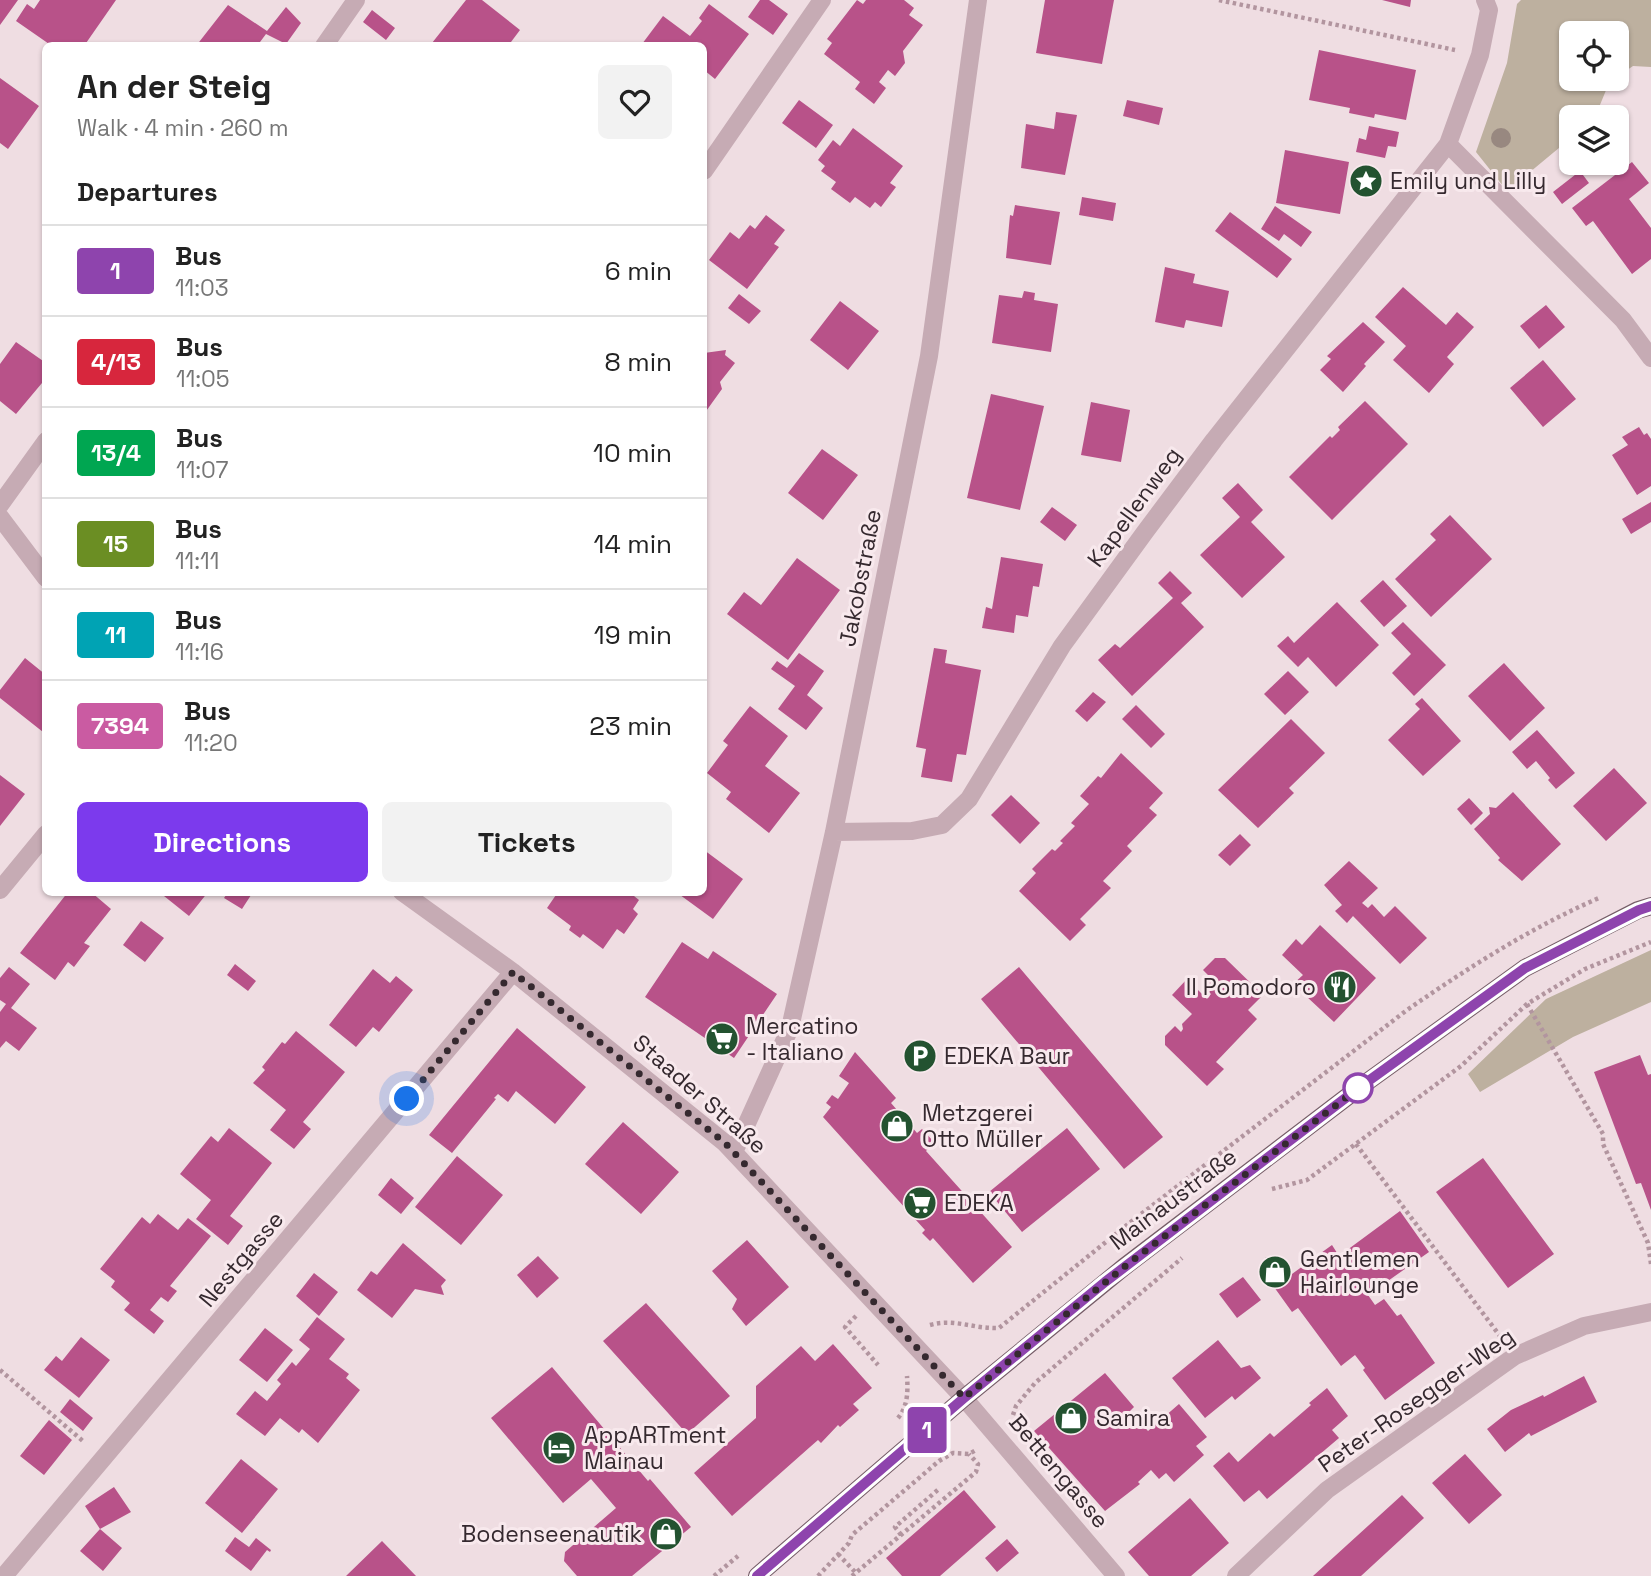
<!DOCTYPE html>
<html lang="en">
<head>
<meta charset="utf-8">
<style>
  :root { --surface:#fff; --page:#f2f2f2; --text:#222; --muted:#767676; --line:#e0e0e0; --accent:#7c3aed }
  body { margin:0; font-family:"Space Grotesk",sans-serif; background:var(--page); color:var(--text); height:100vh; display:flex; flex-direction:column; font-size:26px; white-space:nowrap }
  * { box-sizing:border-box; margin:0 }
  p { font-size:23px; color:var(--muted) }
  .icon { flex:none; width:38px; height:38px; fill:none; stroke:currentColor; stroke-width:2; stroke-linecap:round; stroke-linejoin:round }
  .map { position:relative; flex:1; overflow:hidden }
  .details { position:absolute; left:42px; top:42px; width:665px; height:854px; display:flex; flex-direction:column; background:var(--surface); border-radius:10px; box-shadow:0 2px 5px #0004 }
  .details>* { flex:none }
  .badge { padding:0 14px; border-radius:5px; font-size:24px; line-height:46px }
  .buttons { position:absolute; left:1559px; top:21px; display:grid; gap:14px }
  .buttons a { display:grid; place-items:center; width:70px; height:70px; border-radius:10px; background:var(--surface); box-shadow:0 2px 5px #0004; font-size:35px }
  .you { position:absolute; width:35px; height:35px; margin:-18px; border:5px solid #fff; border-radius:50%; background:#1a73e8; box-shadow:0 0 0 10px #1a73e833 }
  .map>.badge { position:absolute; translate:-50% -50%; box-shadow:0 0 0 4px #fff }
  h2 { padding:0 35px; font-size:26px; line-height:63px }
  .round { display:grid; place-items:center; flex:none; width:74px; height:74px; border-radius:10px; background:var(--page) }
  .summary { display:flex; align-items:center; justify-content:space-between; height:119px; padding:0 35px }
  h1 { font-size:33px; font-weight:600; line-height:52px }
  .action { display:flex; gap:14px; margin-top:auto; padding:14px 35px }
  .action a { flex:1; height:80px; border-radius:10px; background:var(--accent); color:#fff; font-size:28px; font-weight:600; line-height:80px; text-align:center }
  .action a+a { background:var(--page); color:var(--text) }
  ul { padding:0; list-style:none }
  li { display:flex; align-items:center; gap:21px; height:91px; padding:0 35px; border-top:2px solid var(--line) }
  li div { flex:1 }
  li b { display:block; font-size:26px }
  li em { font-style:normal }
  li .badge { min-width:77px; font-weight:700; text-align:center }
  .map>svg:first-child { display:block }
  .green { fill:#bdb09f }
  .building { fill:#b85289 }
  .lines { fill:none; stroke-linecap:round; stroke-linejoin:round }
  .path { stroke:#b2959f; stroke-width:4.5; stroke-dasharray:3.5 3.5; stroke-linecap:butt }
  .minor { stroke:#c6abb4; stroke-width:18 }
  .primary { stroke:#755c67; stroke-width:18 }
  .tree { fill:#988880 }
  .line-casing { stroke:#fff; stroke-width:16 }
  .line { stroke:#8e44ad; stroke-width:10 }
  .walk { stroke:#35292f; stroke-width:7; stroke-dasharray:0 12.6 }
  .stop-dot { fill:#fff; stroke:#8e44ad; stroke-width:3.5 }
  .labels { text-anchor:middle; stroke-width:6; stroke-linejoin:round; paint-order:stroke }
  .poi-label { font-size:23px; fill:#35292f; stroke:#f8e9ed; text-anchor:start }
  .street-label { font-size:23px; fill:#35292f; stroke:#f8e9ed }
</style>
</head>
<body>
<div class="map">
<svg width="1651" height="1576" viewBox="0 0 1651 1576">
  <rect width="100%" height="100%" fill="#efdde2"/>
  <!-- green -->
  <path class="green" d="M1521 0H1651V67L1633 66 1617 77V33H1572V79H1614L1609 83 1595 117H1572L1571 138 1507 191 1476 152 1507 63 1517 4Z
    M1651 950V1002L1573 1037 1480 1092 1468 1074 1546 999Z"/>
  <!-- building -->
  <path class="building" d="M0 0H18L0 25Z
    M40 0H116L84 46H52L16 21 27 4 34 9Z
    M466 0H482L520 30 508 46H436L432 43Z
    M760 0H769L788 14 773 35 748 17Z
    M857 0 863 4 866 0H904L914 8 909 15 923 25 903 51 905 63 895 76 888 70 879 82 886 88 874 104 855 89 860 82 824 54 832 43 827 39Z
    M1045 0H1114L1102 64 1036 53Z
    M1382 0H1411L1410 7Z
    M709 4 749 34 715 79 704 70V46H644L642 44 663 16 690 36 702 21 699 18Z
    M228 5 267 31 286 7 301 23 286 44 266 34 257 46H196Z
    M372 10 395 28 386 40 363 22Z
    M1319 50 1416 70 1406 120 1375 114 1374 118 1349 113 1350 108 1309 100Z
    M0 78 39 106 8 149 0 143Z
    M799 100 833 125 816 148 782 123Z
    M1127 100 1163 108 1159 125 1123 116Z
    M1056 112 1077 115 1065 175 1021 168 1026 124 1054 129Z
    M1369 126 1399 132 1396 147 1388 146 1385 158 1356 152 1359 138 1366 140Z
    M853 128 903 166 890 183 896 187 881 207 875 202 870 208 855 197 850 203 831 189 836 182 821 171 825 166 818 160 833 140 840 146Z
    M1285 150 1349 162 1340 214 1276 203Z
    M1632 162 1649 183 1629 199 1651 228V259L1632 274 1593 221 1586 226 1572 208Z
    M1580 171 1589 183 1562 204 1553 192Z
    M1082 197 1116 203 1113 221 1079 215Z
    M1015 205 1060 212 1051 265 1006 258 1010 215 1013 216Z
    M1275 206 1312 232 1301 247 1284 234 1279 241 1261 229Z
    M1230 212 1292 259 1277 278 1215 231Z
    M766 215 785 230 774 244 779 247 747 289 709 260 730 232 739 239 750 225 755 229Z
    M1165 267 1195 274 1193 283 1229 291 1222 327 1186 320 1184 328 1155 322Z
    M1403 287 1446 325 1457 312 1474 327 1447 357 1454 364 1429 393 1393 360 1406 346 1375 317Z
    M1024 291 1035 293 1034 300 1058 304 1051 352 992 343 999 295 1022 298Z
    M739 294 761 311 749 324 728 308Z
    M840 301 879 331 848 370 810 340Z
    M1546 305 1565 327 1539 349 1520 326Z
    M1363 322 1385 342 1364 364 1366 366 1343 392 1320 370 1331 359 1327 356Z
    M16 342 46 363V376L42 383 16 414 0 401V364Z
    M726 350 725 355 735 363 720 382 722 389 704 414V353Z
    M1543 360 1576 399 1543 427 1510 388Z
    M991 394 1044 406 1020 510 967 498Z
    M1365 401 1408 444 1332 520 1289 477 1330 436 1332 438 1340 430 1338 427Z
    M1091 402 1130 410 1121 462 1081 455Z
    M1639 427 1644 435 1647 433 1651 439V486L1637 495 1612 455 1628 445 1622 437Z
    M822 449 858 475 823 520 788 493Z
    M1238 483 1263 510 1251 522 1285 557 1242 598 1200 555 1240 517 1222 498Z
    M1651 502V522L1631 534 1622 519Z
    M1052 507 1077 525 1065 541 1040 522Z
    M1450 515 1492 559 1431 617 1395 579 1436 540 1430 534Z
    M1001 557 1043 564 1039 587 1033 586 1028 617 1016 615 1014 633 982 628 986 607 992 609Z
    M797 558 840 590 788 660 727 614 744 592 761 605Z
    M1170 571 1192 593 1181 603 1204 627 1132 696 1098 660 1115 644 1120 648 1173 598 1158 583Z
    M1383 580 1407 606 1384 627 1360 601Z
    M1337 602 1379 645 1336 687 1308 657 1298 667 1277 646 1288 636 1294 643Z
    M1403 622 1446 665 1414 696 1392 673 1411 654 1391 633Z
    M934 648 947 650 945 663 981 670 966 755 957 754 952 782 921 777 926 749 916 747Z
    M799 653 824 671 807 695 823 708 806 730 778 709 795 686 771 669 777 661 787 668Z
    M25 658 46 675V729L43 732 0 698V690Z
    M1504 663 1545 708 1510 741 1468 696Z
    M1288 671 1309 692 1285 715 1264 694Z
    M1093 692 1106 702 1087 722 1075 711Z
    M1422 698 1461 741 1423 776 1388 740 1420 709 1415 704Z
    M1136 705 1165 734 1151 748 1122 719Z
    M750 706 788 736 765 766 800 793 769 833 726 799 731 792 707 773 728 745 723 741Z
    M1291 719 1325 753 1289 788 1294 793 1258 828 1218 790Z
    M1537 730 1575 773 1556 789 1548 780 1550 778 1536 761 1527 769 1512 752Z
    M1121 753 1163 793 1149 808 1157 815 1127 846 1132 851 1103 881 1111 888 1080 919 1086 925 1070 941 1019 891 1036 873 1032 869 1052 849 1055 851 1063 843 1060 841 1075 826 1071 823 1089 804 1080 796 1098 776 1101 778Z
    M1614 768 1647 803 1606 841 1573 806Z
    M0 775 25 794 0 826Z
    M1513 792 1561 844 1522 881 1498 860 1500 858 1474 829 1490 814 1489 807 1496 808Z
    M1011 795 1040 823 1020 844 991 815Z
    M1469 798 1483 813 1471 825 1457 809Z
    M1240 834 1251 845 1230 866 1218 855Z
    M704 850 743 879 713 919 676 892H704Z
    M1349 861 1378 888 1362 903 1368 908 1372 904 1384 917 1395 906 1427 938 1400 964 1353 916 1347 923 1335 911 1342 905 1324 885Z
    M68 892H91L111 909 84 943 90 946 74 967 68 962 55 980 20 953Z
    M159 892H208L189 916Z
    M228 892H253L242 909 224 898Z
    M558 892H629L639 900 633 909 638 914 624 934 617 929 603 949 583 934 580 938 569 930 571 926 547 908Z
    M141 921 164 938 145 962 123 945Z
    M1320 925 1376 978 1334 1022 1293 984 1303 975 1282 955 1296 939 1302 945Z
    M682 942 708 959 713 951 777 994 734 1058 645 997Z
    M1215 958H1225L1263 995 1248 1010 1257 1019 1216 1062 1224 1069 1207 1086 1165 1045V1036L1175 1026 1181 1032 1183 1029 1182 1024 1192 1014 1172 995 1187 979 1207 999 1211 994 1205 988V978L1208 975 1203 970Z
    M235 964 256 981 248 991 227 975Z
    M9 967 30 984 11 1008 37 1028 19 1051 6 1041 0 1048V1012L6 1004 0 1000V978Z
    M1019 967 1163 1137 1124 1169 981 999Z
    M373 969 390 983 396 976 413 990 379 1032 373 1027 356 1047 329 1025Z
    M517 1028 586 1087 555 1124 516 1091 508 1102 498 1094 494 1098 496 1099 452 1153 429 1135Z
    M296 1031 345 1072 303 1122 311 1129 294 1149 270 1130 286 1110 253 1083 265 1070 262 1067 282 1042 285 1044Z
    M855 1052 896 1098 891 1103 917 1133 922 1129 934 1142 926 1151 1012 1247 973 1283 933 1238 930 1241 922 1233 925 1230 823 1117 831 1107 826 1103 832 1095 838 1099 849 1083 839 1076Z
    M1640 1055 1648 1075 1651 1074V1210L1641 1183 1636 1184 1594 1072Z
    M623 1122 679 1172 641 1214 585 1164Z
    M229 1128 272 1163 230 1216 243 1226 228 1245 196 1219 211 1200 180 1174 211 1136 218 1142Z
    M1067 1128 1100 1169 1022 1232 989 1192Z
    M457 1156 503 1195 461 1245 415 1207Z
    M1483 1158 1554 1254 1508 1288 1436 1192Z
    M391 1178 414 1198 401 1214 378 1195Z
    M1400 1211 1429 1252 1368 1295 1375 1305 1384 1299 1397 1316 1401 1314 1435 1363 1385 1400 1363 1370 1365 1368 1355 1355 1341 1366 1298 1308 1292 1312 1274 1287 1332 1245 1339 1256Z
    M158 1214 178 1230 188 1218 211 1236 170 1286 177 1291 168 1302 161 1297 150 1310 164 1321 154 1334 124 1310 130 1303 111 1287 115 1281 100 1269 142 1217 150 1224Z
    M747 1240 789 1287 746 1326 732 1309 737 1299 712 1271Z
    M403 1243 446 1280 441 1286 444 1295 415 1289 392 1318 357 1290 371 1271 377 1275Z
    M538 1256 559 1278 537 1298 517 1275Z
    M314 1273 338 1292 319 1316 296 1296Z
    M1243 1277 1261 1300 1237 1318 1219 1294Z
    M646 1303 730 1396 687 1434 603 1341Z
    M317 1317 345 1339 329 1359 349 1374 346 1378 360 1390 318 1443 302 1429 299 1433 280 1418 265 1436 236 1414 255 1391 267 1401 281 1384 277 1380 292 1362 296 1366 310 1349 299 1340Z
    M265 1328 293 1350 267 1382 239 1360Z
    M81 1337 110 1360 79 1398 44 1370 56 1356 62 1361Z
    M1218 1340 1241 1368 1250 1365 1261 1378 1235 1400 1232 1396 1205 1418 1172 1378Z
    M833 1344 872 1388 853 1404 859 1410 840 1427 838 1425 821 1443 818 1440 810 1447 732 1516 694 1473 756 1418V1386L801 1346 815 1361Z
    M552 1367 648 1481 650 1479 691 1527 632 1576H577L564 1561 565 1552 616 1508 591 1479 563 1503 491 1418Z
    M1105 1373 1134 1407 1130 1411 1148 1431 1179 1404 1207 1437 1196 1446 1204 1455 1174 1482 1166 1473 1159 1479 1151 1470 1138 1482 1140 1484 1105 1511 1034 1431Z
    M1584 1376 1597 1402 1531 1436 1529 1433 1505 1452 1487 1429 1511 1410 1543 1395 1544 1397Z
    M1327 1388 1348 1416 1332 1430 1339 1438 1267 1499 1259 1490 1244 1502 1213 1466 1229 1452 1238 1462 1270 1433 1274 1437 1311 1405 1309 1403Z
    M70 1399 93 1418 83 1431 60 1412Z
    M49 1420 72 1440 44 1475 20 1456Z
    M1465 1454 1502 1495 1469 1524 1432 1483Z
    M241 1459 278 1489 242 1533 205 1503Z
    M114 1487 131 1512 100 1529 85 1506Z
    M964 1490 996 1527 940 1576H902L886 1558Z
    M1402 1495 1424 1518 1361 1576H1313Z
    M1190 1498 1229 1543 1191 1576H1149L1128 1552Z
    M100 1529 122 1548 103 1571 80 1551Z
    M235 1537 249 1547 256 1538 271 1550 270 1552 267 1550 251 1571 225 1551Z
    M1007 1539 1019 1553 997 1572 985 1558Z
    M382 1541 416 1576H346Z"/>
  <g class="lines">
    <!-- path -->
    <path class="path" d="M1219 0 1455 50
      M1527 1004 1603 1134V1144L1648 1243 1651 1264
      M1356 1144 1500 1336
      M1272 1189 1307 1180 1461 1066 1527 1004 1585 969 1651 942
      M856 1316 845 1327 878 1365
      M930 1325C954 1318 973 1329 999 1328L1132 1221 1407 1010C1468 968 1530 928 1599 898
      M0 1370 84 1442
      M1013 1415 1016 1406 1035 1383 1182 1258
      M898 1418C908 1406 908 1391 907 1376
      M901 1535 895 1527 940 1488
      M838 1554 856 1573
      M714 1576 738 1556
      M818 1576 849 1543 852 1535 939 1461 953 1453 969 1454 976 1450
      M852 1576 976 1472 978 1464 969 1454"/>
    <!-- minor -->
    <path class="minor" d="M324 46 356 0
      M1448 144 1623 320 1651 358
      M704 171 822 0
      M0 505 46 441
      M0 517 46 578
      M834 832 912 831 942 825 969 799 1062 646 1145 532 1214 440 1448 144 1480 55 1489 10 1485 0
      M0 890 46 834
      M402 892 513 972 725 1143 964 1398 1116 1576
      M734 1152 790 1028 834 832 929 356 978 0
      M4 1576 513 972
      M1236 1576 1327 1490 1515 1356 1584 1326 1651 1312"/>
    <!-- primary -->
    <path class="primary" d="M757 1576 964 1398 1124 1267 1360 1087 1525 968 1638 910 1651 906"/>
  </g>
  <!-- trees -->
  <circle class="tree" cx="1501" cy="138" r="10"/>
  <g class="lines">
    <defs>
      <path id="line" d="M757 1576 964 1398 1105 1282 1360 1087 1525 968 1639 910 1651 906"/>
    </defs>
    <!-- line casing -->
    <use href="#line" class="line-casing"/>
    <!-- line -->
    <use href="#line" class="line"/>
    <!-- walk -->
    <path class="walk" d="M407 1099 513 972 725 1143 964 1398 1124 1267 1360 1087 1358 1088"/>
  </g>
  <!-- icons -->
  <defs>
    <symbol id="sight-disc" viewBox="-11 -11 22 22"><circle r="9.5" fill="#235230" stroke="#f8e9ed"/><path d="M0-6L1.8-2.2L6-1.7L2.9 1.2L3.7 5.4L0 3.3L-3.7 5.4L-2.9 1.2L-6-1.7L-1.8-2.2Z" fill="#fff"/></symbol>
    <symbol id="restaurant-disc" viewBox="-11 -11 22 22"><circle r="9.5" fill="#235230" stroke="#f8e9ed"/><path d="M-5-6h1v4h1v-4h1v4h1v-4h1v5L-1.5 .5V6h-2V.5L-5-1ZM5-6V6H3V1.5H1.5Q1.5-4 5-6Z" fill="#fff"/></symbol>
    <symbol id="supermarket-disc" viewBox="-11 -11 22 22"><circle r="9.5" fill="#235230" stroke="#f8e9ed"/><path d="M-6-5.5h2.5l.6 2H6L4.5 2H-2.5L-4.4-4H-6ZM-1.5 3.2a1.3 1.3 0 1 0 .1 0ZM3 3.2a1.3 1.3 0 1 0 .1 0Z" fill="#fff"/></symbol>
    <symbol id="parking-disc" viewBox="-11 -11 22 22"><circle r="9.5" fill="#235230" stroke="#f8e9ed"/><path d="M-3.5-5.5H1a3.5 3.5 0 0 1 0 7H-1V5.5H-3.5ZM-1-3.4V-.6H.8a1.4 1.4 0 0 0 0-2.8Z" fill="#fff"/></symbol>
    <symbol id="shop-disc" viewBox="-11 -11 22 22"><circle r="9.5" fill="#235230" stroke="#f8e9ed"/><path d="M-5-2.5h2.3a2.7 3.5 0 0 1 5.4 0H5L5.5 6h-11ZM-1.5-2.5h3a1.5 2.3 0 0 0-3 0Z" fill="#fff"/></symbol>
    <symbol id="hotel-disc" viewBox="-11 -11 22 22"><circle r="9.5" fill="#235230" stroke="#f8e9ed"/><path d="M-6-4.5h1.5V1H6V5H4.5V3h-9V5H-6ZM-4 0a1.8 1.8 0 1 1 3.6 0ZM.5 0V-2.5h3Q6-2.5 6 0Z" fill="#fff"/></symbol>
  </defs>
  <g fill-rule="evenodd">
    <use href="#sight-disc" x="1347" y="162" width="38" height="38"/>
    <use href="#restaurant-disc" x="1321" y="968" width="38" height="38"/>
    <use href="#supermarket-disc" x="703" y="1020" width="38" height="38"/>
    <use href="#parking-disc" x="901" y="1037" width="38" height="38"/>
    <use href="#shop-disc" x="878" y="1107" width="38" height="38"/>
    <use href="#supermarket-disc" x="901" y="1184" width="38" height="38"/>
    <use href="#shop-disc" x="1256" y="1253" width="38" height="38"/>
    <use href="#shop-disc" x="1052" y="1399" width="38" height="38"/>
    <use href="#hotel-disc" x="540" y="1429" width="38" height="38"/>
    <use href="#shop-disc" x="647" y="1515" width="38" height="38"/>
  </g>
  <!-- markers -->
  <circle class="stop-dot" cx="1358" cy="1088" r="14"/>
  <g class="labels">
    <!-- poi labels -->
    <g class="poi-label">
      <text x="1390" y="189">Emily und Lilly</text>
      <text x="1316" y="995" text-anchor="end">Il Pomodoro</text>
      <text x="746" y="1034">Mercatino<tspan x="746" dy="26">- Italiano</tspan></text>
      <text x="944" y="1064">EDEKA Baur</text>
      <text x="922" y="1121">Metzgerei<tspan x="922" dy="26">Otto Müller</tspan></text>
      <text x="944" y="1211">EDEKA</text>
      <text x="1300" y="1267">Gentlemen<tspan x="1300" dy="26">Hairlounge</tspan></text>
      <text x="1096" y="1426">Samira</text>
      <text x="584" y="1443">AppARTment<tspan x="584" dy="26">Mainau</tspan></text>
      <text x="642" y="1542" text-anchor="end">Bodenseenautik</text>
    </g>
    <!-- street labels -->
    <g class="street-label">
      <text transform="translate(1134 507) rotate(-54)" y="8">Kapellenweg</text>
      <text transform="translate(860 578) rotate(-79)" y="8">Jakobstraße</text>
      <text transform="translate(700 1094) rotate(41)" y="8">Staader Straße</text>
      <text transform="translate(1173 1199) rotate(-37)" y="8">Mainaustraße</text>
      <text transform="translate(241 1259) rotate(-50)" y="8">Nestgasse</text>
      <text transform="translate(1416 1400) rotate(-35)" y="8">Peter-Rosegger-Weg</text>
      <text transform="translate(1059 1471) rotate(50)" y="8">Bettengasse</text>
    </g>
  </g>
</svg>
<div class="buttons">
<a><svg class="icon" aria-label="locate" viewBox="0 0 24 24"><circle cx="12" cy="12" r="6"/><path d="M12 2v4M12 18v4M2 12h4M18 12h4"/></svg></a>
<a><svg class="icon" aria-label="layers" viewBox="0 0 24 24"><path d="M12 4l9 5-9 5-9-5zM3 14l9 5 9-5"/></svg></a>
</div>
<div class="you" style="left:407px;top:1099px"></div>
<b class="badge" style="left:927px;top:1430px;background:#8e44ad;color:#fff">1</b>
<section class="details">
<div class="summary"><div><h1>An der Steig</h1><p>Walk · 4 min · 260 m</p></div><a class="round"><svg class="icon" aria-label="heart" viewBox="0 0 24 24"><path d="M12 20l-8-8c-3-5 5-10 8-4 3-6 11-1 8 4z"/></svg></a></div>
<h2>Departures</h2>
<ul>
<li><span class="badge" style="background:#8e44ad;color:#fff">1</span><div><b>Bus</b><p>11:03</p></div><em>6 min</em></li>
<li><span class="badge" style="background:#d7263d;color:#fff">4/13</span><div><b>Bus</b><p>11:05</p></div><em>8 min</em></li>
<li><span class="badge" style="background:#00a651;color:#fff">13/4</span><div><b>Bus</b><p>11:07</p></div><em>10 min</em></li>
<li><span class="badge" style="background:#6b8e23;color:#fff">15</span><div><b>Bus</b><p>11:11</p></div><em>14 min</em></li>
<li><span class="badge" style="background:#00a3b4;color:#fff">11</span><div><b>Bus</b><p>11:16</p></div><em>19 min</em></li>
<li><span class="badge" style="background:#ca5ba2;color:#fff">7394</span><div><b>Bus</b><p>11:20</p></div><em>23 min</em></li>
</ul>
<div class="action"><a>Directions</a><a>Tickets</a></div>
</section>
</div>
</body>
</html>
